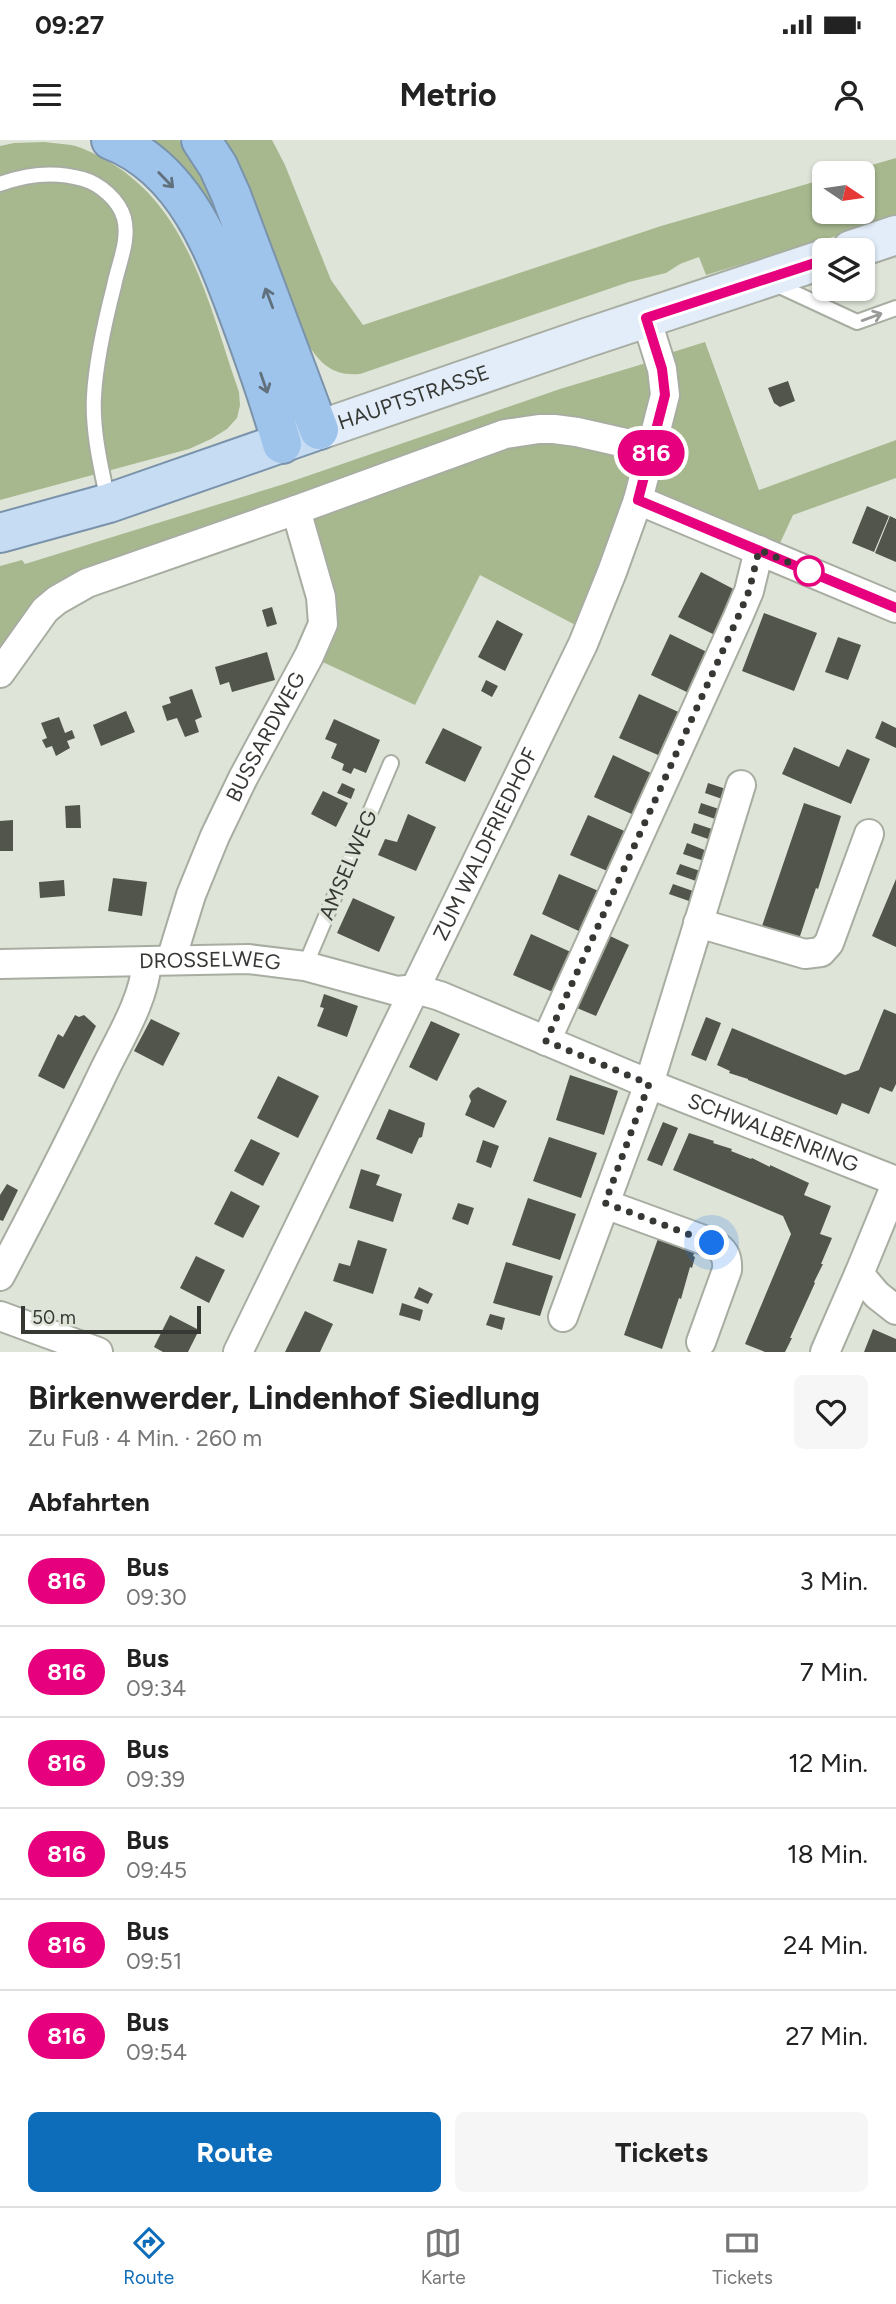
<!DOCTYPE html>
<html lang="de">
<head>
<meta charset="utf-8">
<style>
  :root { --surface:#fff; --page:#f6f6f6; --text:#222; --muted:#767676; --line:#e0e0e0; --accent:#0e6dba }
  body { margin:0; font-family:Figtree,sans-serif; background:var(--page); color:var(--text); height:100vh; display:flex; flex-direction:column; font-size:26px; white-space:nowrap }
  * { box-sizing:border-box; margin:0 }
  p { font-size:23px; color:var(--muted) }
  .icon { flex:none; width:38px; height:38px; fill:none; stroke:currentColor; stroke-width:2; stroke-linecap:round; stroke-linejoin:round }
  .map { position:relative; height:1212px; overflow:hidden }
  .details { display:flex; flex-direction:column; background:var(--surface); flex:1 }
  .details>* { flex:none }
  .badge { padding:0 14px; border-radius:23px; font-size:24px; line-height:46px }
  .needle { width:46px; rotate:103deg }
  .buttons { position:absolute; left:812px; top:21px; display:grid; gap:14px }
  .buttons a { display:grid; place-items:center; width:63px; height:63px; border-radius:10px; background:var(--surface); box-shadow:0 2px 5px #0004; font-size:35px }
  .scale { position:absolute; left:21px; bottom:18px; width:180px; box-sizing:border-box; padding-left:7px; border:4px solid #363834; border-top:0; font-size:19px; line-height:24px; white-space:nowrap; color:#363834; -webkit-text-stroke:5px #dfe4d9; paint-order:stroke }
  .you { position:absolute; width:35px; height:35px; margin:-18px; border:5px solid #fff; border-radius:50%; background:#1a73e8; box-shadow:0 0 0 10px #1a73e833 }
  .map>.badge { position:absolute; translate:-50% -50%; box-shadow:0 0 0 4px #fff }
  h2 { padding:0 28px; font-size:26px; line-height:63px }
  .round { display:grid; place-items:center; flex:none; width:74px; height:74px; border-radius:10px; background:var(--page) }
  .headline { display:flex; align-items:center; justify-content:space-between; height:119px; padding:0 28px }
  h1 { font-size:33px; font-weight:700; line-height:52px }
  .primary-button { display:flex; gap:14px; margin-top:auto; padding:14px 28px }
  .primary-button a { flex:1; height:80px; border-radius:10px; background:var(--accent); color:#fff; font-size:28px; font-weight:700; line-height:80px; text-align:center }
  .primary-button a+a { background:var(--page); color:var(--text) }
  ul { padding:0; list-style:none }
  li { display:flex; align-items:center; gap:21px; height:91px; padding:0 28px; border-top:2px solid var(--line) }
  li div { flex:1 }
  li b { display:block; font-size:26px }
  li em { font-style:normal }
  li .badge { min-width:77px; font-weight:700; text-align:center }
  .status { display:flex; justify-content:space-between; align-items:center; height:49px; padding:0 35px; background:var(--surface); direction:ltr }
  .status svg { height:19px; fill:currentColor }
  header { display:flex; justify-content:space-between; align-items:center; height:91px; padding:0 28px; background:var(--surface); font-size:32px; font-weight:700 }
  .dock { display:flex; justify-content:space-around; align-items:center; height:98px; border-top:2px solid var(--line); background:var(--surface); font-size:19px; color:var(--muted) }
  .dock a { display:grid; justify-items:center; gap:4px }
  .dock .current { color:var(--accent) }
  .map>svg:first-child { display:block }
  .green { fill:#a7b88f }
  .building { fill:#51554b }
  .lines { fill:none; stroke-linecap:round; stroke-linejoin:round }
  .service-casing { stroke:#a8ada2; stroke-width:18 }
  .minor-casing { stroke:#a8ada2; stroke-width:32 }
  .secondary-casing { stroke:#a8ada2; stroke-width:42 }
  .primary-casing { stroke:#7a93ab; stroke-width:42 }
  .motorway-casing { stroke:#7a93ab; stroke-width:42 }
  .service { stroke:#fff; stroke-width:14 }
  .minor { stroke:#fff; stroke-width:28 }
  .secondary { stroke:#e2edf9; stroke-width:38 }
  .primary { stroke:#c5dcf3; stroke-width:38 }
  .motorway { stroke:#9fc4eb; stroke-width:38 }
  .oneway { stroke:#60707d }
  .oneway2 { stroke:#9a9c9a }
  .line-casing { stroke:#fff; stroke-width:16 }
  .line { stroke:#e6007e; stroke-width:10 }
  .walk { stroke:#363834; stroke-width:7; stroke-dasharray:0 12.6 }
  .stop-dot { fill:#fff; stroke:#e6007e; stroke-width:3.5 }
  .labels { text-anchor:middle; stroke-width:7; stroke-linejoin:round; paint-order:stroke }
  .street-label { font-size:21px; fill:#363834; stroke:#dfe4d9 }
</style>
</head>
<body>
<div class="status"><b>09:27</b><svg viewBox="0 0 49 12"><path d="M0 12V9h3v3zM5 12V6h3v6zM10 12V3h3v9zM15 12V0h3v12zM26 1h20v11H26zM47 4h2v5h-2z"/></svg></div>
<header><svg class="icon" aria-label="menu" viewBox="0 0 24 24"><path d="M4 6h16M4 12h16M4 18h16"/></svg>Metrio<svg class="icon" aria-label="person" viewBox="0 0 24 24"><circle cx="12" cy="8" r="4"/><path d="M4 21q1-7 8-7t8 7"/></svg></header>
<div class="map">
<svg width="896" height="1212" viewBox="0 0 896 1212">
  <rect width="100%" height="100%" fill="#dfe4d9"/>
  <!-- green -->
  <path class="green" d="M147 0H179L203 36 230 97C204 51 187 33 147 0Z
    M222 0H272L285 25 331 140 363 185 661 86 824 39V72H863V33H844L896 18V78L706 135 699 117 680 124 666 133 629 142 360 234C327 237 316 217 300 192Z
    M44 2C53 3 63 4 71 5 85 8 99 16 111 23 191 71 210 170 239 252L240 265 237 278 227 289 211 299 189 309 0 360V6L14 3Z
    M705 202 759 350 896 300V338L793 375 775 414 641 358 660 216Z
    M656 220 649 305 554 286 107 431 0 527V426L22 420 25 424 284 344 560 249Z
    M506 297 647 310 585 490 480 435 415 565 312 517 323 492 299 372Z"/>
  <!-- building -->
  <path class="building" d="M788 241 795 261 780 267 774 263 768 248Z
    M867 366 889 376 874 412 852 403Z
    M890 376 896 379V422L875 413Z
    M701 432 741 453 719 497 678 477Z
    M272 467 277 484 267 487 262 470Z
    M764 473 817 493 794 551 742 531Z
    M497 480 523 494 505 531 478 517Z
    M670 494 711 514 691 554 651 535Z
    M838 497 861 505 848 540 825 532Z
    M267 512 275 540 232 552 229 542 220 545 215 527Z
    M486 540 498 546 492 557 481 551Z
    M192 549 202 577 195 580 199 592 185 597 177 578 167 581 162 566 171 563 169 557Z
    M639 554 685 575 665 618 619 598Z
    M126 571 135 592 101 606 93 585Z
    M59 577 65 593 72 590 75 598 67 601 70 608 56 616 52 606 46 608 42 600 47 598 41 583Z
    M334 579 380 600 366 633 354 628 351 634 342 630 344 624 331 618 337 604 325 599Z
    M882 581 896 588V608L875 598Z
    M443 588 482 607 465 642 425 623Z
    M794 607 839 627 847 609 870 619 851 664 782 634Z
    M613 615 655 635 636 676 594 657Z
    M342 643 355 649 351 659 337 653Z
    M708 643 729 650 725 660 705 653Z
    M323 651 348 663 336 687 311 674Z
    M701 663 722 670 718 680 698 673Z
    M804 663 841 676 818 749 816 748 799 799 762 786Z
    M80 665 81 688H66L65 666Z
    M408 674 436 687 416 731 378 715 385 699 397 702Z
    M588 675 629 693 612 733 570 715Z
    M13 680V711H0V681Z
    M694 683 715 690 711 700 691 693Z
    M687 703 707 711 704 721 683 714Z
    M680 724 700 731 696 741 676 734Z
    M559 734 601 752 583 793 542 774Z
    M113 738 147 742 142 776 108 771Z
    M896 739V807L872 796Z
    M64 740 65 756 40 758 39 742Z
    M673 744 693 751 689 761 669 754Z
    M353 758 395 777 379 812 337 793Z
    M531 794 573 813 555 853 513 835Z
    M610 796 629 805 596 876 577 868Z
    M324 854 358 866 347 897 317 886 324 868 320 867Z
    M884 869 896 874V944L892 952 880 947 869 974 842 963 837 975 748 940V939L729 933 730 931 717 925 732 888 845 935 859 930Z
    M75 875 79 877 84 875 96 886 64 949 38 936 58 894 63 897Z
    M706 877 721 883 706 921 691 915Z
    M151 879 180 893 163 926 134 911Z
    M431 881 460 894 437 941 409 927Z
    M570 935 618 951 604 995 556 980Z
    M278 936 319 956 298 998 257 978Z
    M478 947 507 961 494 988 465 975 471 961 469 956 472 951Z
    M389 969 425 983 422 997 419 998 412 1014 376 999Z
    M663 982 678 988 662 1026 647 1020Z
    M689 993 714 1001 713 1003 732 1009 731 1011 751 1019 752 1018 770 1027V1025L809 1043 804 1055 831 1066 820 1094 832 1098 821 1124H823L814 1142 815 1143 790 1198H792L785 1212H765L745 1204 791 1094 783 1076 673 1030Z
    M549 997 597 1013 581 1058 533 1041Z
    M251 999 280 1013 263 1046 234 1031Z
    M483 1000 499 1006 491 1028 476 1022Z
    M361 1029 380 1035 376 1045 402 1054 393 1082 349 1068Z
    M7 1044 18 1050 3 1081 0 1080V1055Z
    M231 1051 260 1066 243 1098 214 1084Z
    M528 1058 576 1074 560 1120 512 1105Z
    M458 1063 474 1068 468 1085 452 1079Z
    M660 1093 697 1107 693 1116 695 1117 692 1128 690 1127 681 1159 679 1158 662 1209 624 1195Z
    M358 1100 387 1109 373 1154 333 1141 339 1123 350 1126Z
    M196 1116 225 1130 209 1163 180 1148Z
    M506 1122 553 1136 540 1176 493 1163Z
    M419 1147 433 1154 428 1164 414 1158Z
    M402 1163 423 1170 420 1181 399 1175Z
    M305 1171 333 1184 320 1212H285Z
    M490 1174 505 1178 502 1190 486 1185Z
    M170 1175 199 1190 188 1212H163L154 1207Z
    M873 1189 896 1199V1212H864Z"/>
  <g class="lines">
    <defs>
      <path id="service" d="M0 44C27 34 55 31 83 39 100 44 119 60 124 78 130 100 118 125 114 146 105 181 96 219 94 256 92 290 101 328 108 361
        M773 143 857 182 896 168
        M305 826 391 623"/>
      <g id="minor">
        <path d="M638 360 896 468"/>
        <path d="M0 533 45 470 57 460 87 443 296 370 505 294 539 289H554L577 292 652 309"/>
        <path d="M698 783 805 814 821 812 829 803 869 694"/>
        <path id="s1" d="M171 820 191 755 215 696 243 638 309 516 323 484 321 457 296 370"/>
        <path id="s2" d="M0 824 248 819 305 826 397 851 416 849 440 856 649 944 896 1041"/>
        <path d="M546 901 738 477 749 451 759 410"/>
        <path d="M896 1044 859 1134 877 1155 896 1170"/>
        <path d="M605 1064 712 1103C724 1110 728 1116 727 1130L701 1202"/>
        <path d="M0 1136C36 1068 71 1000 104 931 121 896 144 860 147 822"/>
        <path d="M0 1176 98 1212"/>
        <path d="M563 1177 649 944 741 645"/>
        <path id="s3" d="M238 1212 583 504 612 432 638 360 665 255 662 229 646 178"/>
        <path d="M825 1212 859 1134"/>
      </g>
      <g id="secondary">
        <path d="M851 110 896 95"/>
        <path id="s4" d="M319 290 586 198 824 119"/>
      </g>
      <path id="primary" d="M0 393 109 363 313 292"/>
      <path id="motorway" d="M111 0C186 29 216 113 241 181 256 222 270 262 282 304
        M201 0 218 26 231 55 319 290"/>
    </defs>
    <!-- service casing -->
    <use href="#service" class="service-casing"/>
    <!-- minor casing -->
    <use href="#minor" class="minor-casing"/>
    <!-- secondary casing -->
    <use href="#secondary" class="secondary-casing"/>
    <!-- primary casing -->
    <use href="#primary" class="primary-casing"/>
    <!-- motorway casing -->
    <use href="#motorway" class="motorway-casing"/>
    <!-- service -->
    <use href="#service" class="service"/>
    <!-- minor -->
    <use href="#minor" class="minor"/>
    <!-- secondary -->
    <use href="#secondary" class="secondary"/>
    <!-- primary -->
    <use href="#primary" class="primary"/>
    <!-- motorway -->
    <use href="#motorway" class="motorway"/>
  </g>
  <!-- one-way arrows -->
  <defs><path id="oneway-shaft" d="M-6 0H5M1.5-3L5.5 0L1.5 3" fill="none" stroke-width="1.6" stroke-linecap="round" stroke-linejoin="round" transform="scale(1.75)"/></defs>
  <g class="oneway">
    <use href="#oneway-shaft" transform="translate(166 40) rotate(46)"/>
    <use href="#oneway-shaft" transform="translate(269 158) rotate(-111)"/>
    <use href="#oneway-shaft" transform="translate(264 243) rotate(71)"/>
  </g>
  <use class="oneway2" href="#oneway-shaft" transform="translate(872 177) rotate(-20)"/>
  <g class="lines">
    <defs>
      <path id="line" d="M824 120 646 178 662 229 665 255 638 360 896 468"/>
    </defs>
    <!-- line casing -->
    <use href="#line" class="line-casing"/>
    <!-- line -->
    <use href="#line" class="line"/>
    <!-- walk -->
    <path class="walk" d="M712 1103 605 1063 649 944 546 901 738 477 749 451 759 410 809 431"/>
  </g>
  <!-- markers -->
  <circle class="stop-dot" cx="809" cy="431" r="14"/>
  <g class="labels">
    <!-- street labels -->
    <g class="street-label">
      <text dy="7" stroke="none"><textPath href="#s4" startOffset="100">HAUPTSTRASSE</textPath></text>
      <text dy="7" stroke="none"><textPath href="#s1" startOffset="243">BUSSARDWEG</textPath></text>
      <text dy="7" stroke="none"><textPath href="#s3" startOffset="565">ZUM WALDFRIEDHOF</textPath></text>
      <text transform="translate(348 725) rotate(-67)" y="7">AMSELWEG</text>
      <text dy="7" stroke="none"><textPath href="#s2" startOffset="210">DROSSELWEG</textPath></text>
      <text dy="7" stroke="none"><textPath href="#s2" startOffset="805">SCHWALBENRING</textPath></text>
    </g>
  </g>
</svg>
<div class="buttons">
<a><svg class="needle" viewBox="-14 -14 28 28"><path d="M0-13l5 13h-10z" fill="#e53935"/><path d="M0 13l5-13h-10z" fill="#767676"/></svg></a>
<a><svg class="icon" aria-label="layers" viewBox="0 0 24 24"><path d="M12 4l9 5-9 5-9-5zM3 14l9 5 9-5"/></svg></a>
</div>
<div class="scale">50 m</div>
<div class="you" style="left:712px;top:1103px"></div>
<b class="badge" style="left:651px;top:313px;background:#e6007e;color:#fff">816</b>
</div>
<section class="details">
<div class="headline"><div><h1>Birkenwerder, Lindenhof Siedlung</h1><p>Zu Fuß · 4 Min. · 260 m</p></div><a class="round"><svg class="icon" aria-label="heart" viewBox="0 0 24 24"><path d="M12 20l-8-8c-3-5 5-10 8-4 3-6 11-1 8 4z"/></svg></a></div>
<h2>Abfahrten</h2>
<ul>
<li><span class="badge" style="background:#e6007e;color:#fff">816</span><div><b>Bus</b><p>09:30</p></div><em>3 Min.</em></li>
<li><span class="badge" style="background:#e6007e;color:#fff">816</span><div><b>Bus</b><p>09:34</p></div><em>7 Min.</em></li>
<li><span class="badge" style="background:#e6007e;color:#fff">816</span><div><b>Bus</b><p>09:39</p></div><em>12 Min.</em></li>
<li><span class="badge" style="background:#e6007e;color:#fff">816</span><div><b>Bus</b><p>09:45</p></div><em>18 Min.</em></li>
<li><span class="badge" style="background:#e6007e;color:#fff">816</span><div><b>Bus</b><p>09:51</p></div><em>24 Min.</em></li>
<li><span class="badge" style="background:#e6007e;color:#fff">816</span><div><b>Bus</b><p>09:54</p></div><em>27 Min.</em></li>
</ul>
<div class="primary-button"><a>Route</a><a>Tickets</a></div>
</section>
<nav class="dock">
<a class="current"><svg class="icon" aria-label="directions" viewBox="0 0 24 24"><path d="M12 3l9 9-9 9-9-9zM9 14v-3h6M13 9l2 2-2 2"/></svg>Route</a>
<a><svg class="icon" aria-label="map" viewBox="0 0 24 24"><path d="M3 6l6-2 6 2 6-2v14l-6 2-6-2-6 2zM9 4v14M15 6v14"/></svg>Karte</a>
<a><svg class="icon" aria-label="tickets" viewBox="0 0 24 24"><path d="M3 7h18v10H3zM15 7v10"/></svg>Tickets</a>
</nav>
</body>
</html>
